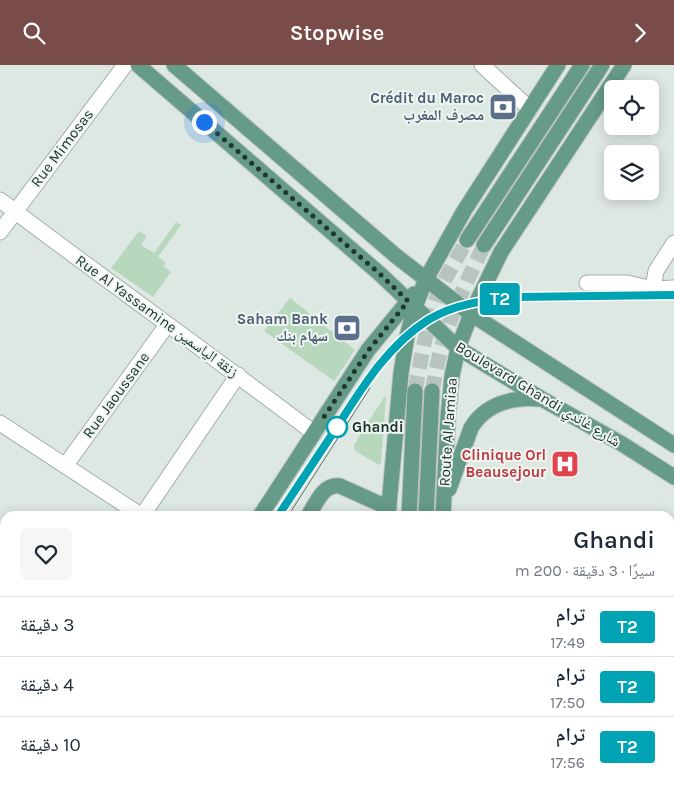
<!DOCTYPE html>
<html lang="ar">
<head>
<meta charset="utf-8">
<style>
  :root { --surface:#fff; --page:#f6f6f7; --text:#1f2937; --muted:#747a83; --line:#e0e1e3; --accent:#794b49 }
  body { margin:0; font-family:Karla,"Noto Naskh Arabic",sans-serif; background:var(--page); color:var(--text); direction:rtl; height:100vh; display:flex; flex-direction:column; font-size:19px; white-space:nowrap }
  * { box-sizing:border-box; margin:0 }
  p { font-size:16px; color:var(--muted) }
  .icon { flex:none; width:28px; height:28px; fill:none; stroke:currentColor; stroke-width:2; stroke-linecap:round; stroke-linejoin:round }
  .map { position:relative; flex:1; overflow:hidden; direction:ltr }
  .details { position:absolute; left:0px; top:446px; width:675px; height:276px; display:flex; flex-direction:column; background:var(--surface); border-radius:15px 15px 0 0; box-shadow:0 2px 12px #0003; direction:rtl }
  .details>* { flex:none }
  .badge { padding:0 10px; border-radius:4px; font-size:18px; line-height:32px }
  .buttons { position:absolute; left:604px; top:15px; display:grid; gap:10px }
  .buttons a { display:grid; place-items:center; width:55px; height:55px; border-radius:8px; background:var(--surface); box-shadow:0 2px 12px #0003; font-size:25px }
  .you { position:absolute; width:25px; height:25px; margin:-12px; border:4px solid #fff; border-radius:50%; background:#1a73e8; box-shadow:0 0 0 8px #1a73e833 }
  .map>.badge { position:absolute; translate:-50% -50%; box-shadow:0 0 0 2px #fff }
  .round { display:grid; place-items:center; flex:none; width:52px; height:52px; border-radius:8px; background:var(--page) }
  .headline { display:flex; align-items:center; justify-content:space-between; height:85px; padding:0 20px }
  h1 { font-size:24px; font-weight:600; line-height:38px }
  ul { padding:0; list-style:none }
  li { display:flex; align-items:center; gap:15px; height:60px; padding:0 20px; border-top:1px solid var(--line) }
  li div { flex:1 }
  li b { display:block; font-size:19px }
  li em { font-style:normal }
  li .badge { min-width:55px; font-weight:700; text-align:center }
  header { display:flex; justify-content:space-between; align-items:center; height:65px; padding:0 20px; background:var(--accent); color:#fff; font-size:22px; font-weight:600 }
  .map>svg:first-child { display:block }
  .green { fill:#b8d8be }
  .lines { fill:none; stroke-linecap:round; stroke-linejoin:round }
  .major-tunnel { stroke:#b8c4bf; stroke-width:15; stroke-dasharray:15 8; stroke-linecap:butt }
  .minor-casing { stroke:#a2afa9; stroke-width:17 }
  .major-casing { stroke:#bcc3c1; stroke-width:17 }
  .minor { stroke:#fff; stroke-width:15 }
  .major { stroke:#669a89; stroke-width:15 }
  .tram { stroke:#5b726a; stroke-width:1 }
  .line-casing { stroke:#fff; stroke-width:11 }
  .line { stroke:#00a3b4; stroke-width:8 }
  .walk { stroke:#21362f; stroke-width:5; stroke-dasharray:0 9 }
  .stop-dot { fill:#fff; stroke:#00a3b4; stroke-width:2.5 }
  .labels { text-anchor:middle; stroke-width:4; stroke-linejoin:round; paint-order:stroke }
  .service-label { font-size:15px; font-weight:bold; fill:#4e5e75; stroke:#eef5f1; text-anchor:end }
  .street-label { font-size:15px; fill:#21362f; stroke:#eef5f1 }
  .stop-label { font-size:15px; font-weight:bold; fill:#21362f; stroke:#eef5f1; text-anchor:start }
  .health-label { font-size:15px; font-weight:bold; fill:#be3a42; stroke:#eef5f1; text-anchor:end }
</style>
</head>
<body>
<header><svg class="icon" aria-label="forward" viewBox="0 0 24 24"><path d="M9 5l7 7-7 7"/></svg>Stopwise<svg class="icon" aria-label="search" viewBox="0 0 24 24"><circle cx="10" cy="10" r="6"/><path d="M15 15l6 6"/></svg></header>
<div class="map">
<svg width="674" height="722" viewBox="0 0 674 722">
  <rect width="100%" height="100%" fill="#dee8e3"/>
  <!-- green -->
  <path class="green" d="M176 157 181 160 158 192 166 198 163 201 171 207 153 232 111 203 139 166 147 171 141 180 154 188Z
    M290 233 355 285 334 316 264 266Z
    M384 332H386L381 398 379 400 355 386 354 380Z"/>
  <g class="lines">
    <!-- major-tunnel -->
    <path class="major-tunnel" d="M415 326C421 296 425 266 435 238 442 216 456 196 467 175
      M432 326C435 312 437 298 441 284 451 248 468 214 484 180"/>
    <defs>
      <path id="minor" d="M482 0 530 44
        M0 135C104 214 210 289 314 368
        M0 167 125 0
        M587 218H627L653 224 674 223
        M653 224 656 206 674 178
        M0 358 142 451 238 310
        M65 401 167 260
        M670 557 674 560
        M0 576 5 580
        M0 668 5 671
        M670 700 674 703
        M75 718 82 722
        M242 718 247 722
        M570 722 572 718"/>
      <path id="major" d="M138 0 380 209 458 283 542 334 622 379 674 412
        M174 0 396 191 471 249 674 380
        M467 175 582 0
        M484 180 602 0
        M449 424 471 363C486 338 514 332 540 334
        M260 451 368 285 414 229
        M308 451C316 439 323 418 340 421L389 443
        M388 451 401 308 407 271 415 242 426 214 464 146 558 0
        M409 451 415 326
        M426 451 432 326
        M443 451 448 352 452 311 458 283 471 249 501 187 624 0
        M379 718V722
        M413 718V722
        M87 722 90 718
        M126 722 129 718
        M395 722 396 718
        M429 722 430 718"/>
    </defs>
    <!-- minor casing -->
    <use href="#minor" class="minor-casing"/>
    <!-- major casing -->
    <use href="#major" class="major-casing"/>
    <!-- minor -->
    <use href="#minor" class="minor"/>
    <!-- major -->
    <use href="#major" class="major"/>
    <!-- tram -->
    <path class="tram" d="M278 451C298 421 317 392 337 362 362 322 387 281 428 255 454 239 486 235 516 232L674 230
      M288 451 370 323
      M101 722 104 718
      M111 722 114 718"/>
  </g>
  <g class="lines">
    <defs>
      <path id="line" d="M278 451C298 421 317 392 337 362 362 323 387 281 428 255 454 239 486 235 516 232L674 230"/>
    </defs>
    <!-- line casing -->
    <use href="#line" class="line-casing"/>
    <!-- line -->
    <use href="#line" class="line"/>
    <!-- walk -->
    <path class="walk" d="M204 57 380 209 408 236 368 286 324 352 337 362"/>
  </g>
  <!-- icons -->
  <defs>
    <symbol id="bank-square" viewBox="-11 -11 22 22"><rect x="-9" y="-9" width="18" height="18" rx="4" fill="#5c6f8a" stroke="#eef5f1"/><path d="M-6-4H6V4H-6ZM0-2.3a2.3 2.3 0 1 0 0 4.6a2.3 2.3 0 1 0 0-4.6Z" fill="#fff"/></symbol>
    <symbol id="hospital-square" viewBox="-11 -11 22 22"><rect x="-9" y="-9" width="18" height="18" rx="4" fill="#e0444e" stroke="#eef5f1"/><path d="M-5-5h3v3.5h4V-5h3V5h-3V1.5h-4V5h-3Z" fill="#fff"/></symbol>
  </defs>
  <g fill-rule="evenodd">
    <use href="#bank-square" x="487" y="26" width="32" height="32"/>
    <use href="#bank-square" x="331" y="247" width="32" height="32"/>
    <use href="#hospital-square" x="549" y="383" width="32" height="32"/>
  </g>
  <!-- markers -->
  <circle class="stop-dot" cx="337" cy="362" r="10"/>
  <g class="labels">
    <!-- service labels -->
    <g class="service-label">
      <text x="484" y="38">Crédit du Maroc<tspan x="484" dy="17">مصرف المغرب</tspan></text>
      <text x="328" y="259">Saham Bank<tspan x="328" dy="17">سهام بنك</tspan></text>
    </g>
    <!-- street labels -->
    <g class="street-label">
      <text transform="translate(62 83) rotate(-53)" y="5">Rue Mimosas</text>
      <text transform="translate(157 251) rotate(36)" y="5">Rue Al Yassamine زنقة الياسمين</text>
      <text transform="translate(538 329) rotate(31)" y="5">Boulevard Ghandi شارع غاندي</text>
      <text transform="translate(116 330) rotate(-54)" y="5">Rue Jaoussane</text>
      <text transform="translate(448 367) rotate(-86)" y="5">Route Al Jamiaa</text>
    </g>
    <!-- stop labels -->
    <g class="stop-label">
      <text x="352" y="367">Ghandi</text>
    </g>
    <!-- health labels -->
    <g class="health-label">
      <text x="546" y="395">Clinique Orl<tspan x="546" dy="17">Beausejour</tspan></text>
    </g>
  </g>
</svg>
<div class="buttons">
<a><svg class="icon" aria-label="locate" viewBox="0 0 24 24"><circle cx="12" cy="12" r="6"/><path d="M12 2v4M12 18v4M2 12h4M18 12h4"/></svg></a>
<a><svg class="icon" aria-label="layers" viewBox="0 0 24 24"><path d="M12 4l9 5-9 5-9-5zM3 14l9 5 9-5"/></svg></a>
</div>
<div class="you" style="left:204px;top:57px"></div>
<b class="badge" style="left:500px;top:234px;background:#00a3b4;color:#fff">T2</b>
<section class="details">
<div class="headline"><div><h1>Ghandi</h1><p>سيرًا · 3 دقيقة · 200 m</p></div><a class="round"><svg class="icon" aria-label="heart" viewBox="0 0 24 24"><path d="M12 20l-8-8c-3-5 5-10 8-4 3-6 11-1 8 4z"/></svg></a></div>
<ul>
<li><span class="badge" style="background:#00a3b4;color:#fff">T2</span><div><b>ترام</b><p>17:49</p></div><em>3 دقيقة</em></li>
<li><span class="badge" style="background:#00a3b4;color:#fff">T2</span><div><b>ترام</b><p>17:50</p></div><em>4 دقيقة</em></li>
<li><span class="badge" style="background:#00a3b4;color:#fff">T2</span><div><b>ترام</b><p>17:56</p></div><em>10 دقيقة</em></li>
</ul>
</section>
</div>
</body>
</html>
